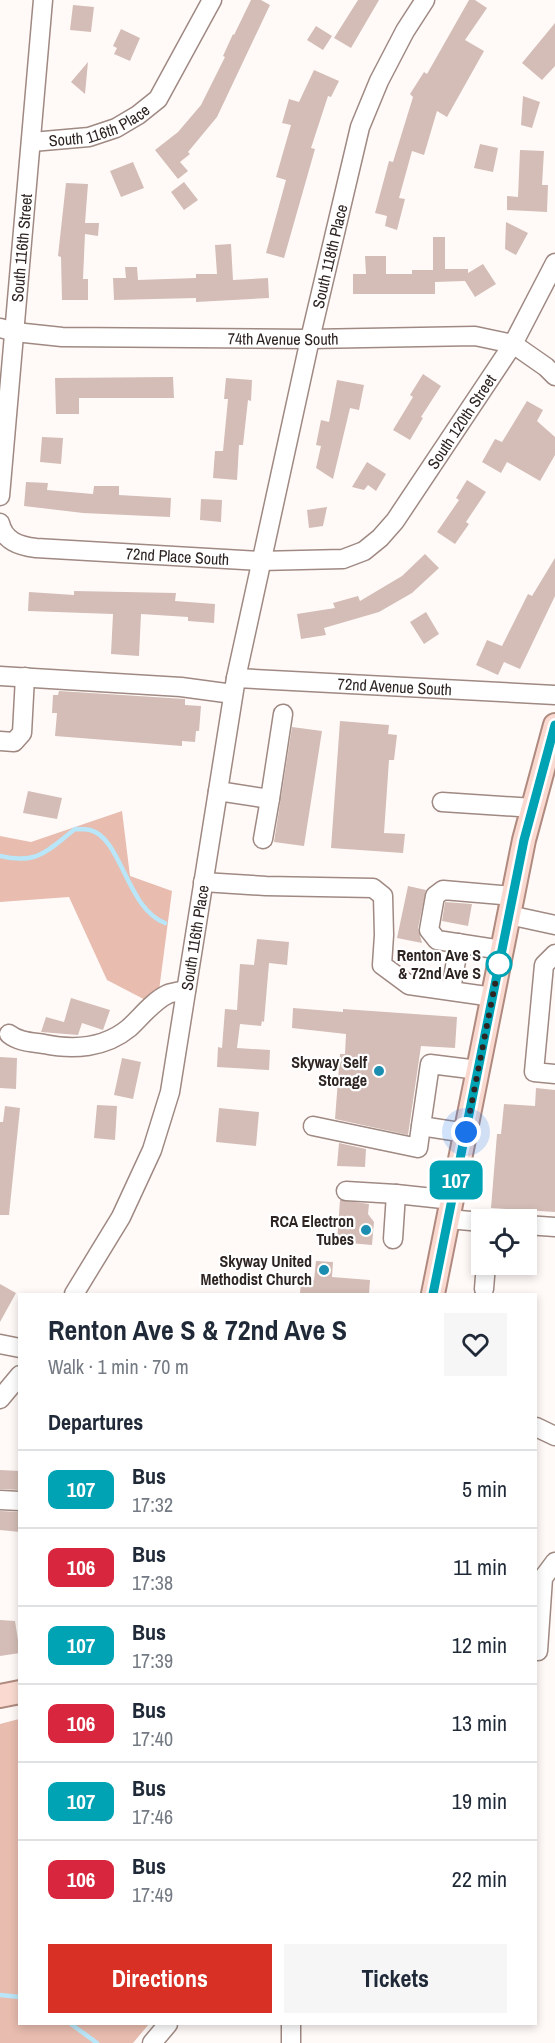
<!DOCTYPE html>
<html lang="en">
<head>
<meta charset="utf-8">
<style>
  :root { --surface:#fff; --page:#f6f6f7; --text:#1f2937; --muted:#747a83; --line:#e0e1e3; --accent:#d93025 }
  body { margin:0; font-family:"Archivo Narrow",sans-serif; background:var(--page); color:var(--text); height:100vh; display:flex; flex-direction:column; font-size:22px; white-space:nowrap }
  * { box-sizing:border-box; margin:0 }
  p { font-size:20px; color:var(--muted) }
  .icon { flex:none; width:33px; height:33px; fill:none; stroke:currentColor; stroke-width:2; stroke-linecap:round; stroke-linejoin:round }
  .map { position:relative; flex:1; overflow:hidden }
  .panel { position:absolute; left:18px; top:1293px; width:519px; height:732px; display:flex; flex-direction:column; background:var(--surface); border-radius:0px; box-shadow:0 3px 9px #0003 }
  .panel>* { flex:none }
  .badge { padding:0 12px; border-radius:9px; font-size:21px; line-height:39px }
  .tools { position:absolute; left:471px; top:1209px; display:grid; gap:12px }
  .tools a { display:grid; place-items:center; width:66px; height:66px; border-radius:0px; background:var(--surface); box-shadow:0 3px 9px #0003; font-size:30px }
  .you { position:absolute; width:30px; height:30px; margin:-15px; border:4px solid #fff; border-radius:50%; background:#1a73e8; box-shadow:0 0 0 9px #1a73e833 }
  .map>.badge { position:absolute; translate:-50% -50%; box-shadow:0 0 0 3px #fff }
  h2 { padding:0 30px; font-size:22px; line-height:54px }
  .round { display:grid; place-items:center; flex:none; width:63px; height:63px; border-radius:0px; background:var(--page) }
  .headline { display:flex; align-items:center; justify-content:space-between; height:102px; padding:0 30px }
  h1 { font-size:28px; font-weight:700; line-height:45px }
  .primary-button { display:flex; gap:12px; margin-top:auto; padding:12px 30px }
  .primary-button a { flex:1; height:69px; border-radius:0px; background:var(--accent); color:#fff; font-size:24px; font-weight:700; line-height:69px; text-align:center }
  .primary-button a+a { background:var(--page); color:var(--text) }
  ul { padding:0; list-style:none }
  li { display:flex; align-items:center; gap:18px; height:78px; padding:0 30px; border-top:2px solid var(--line) }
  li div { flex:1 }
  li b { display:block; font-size:22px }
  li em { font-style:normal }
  li .badge { min-width:66px; font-weight:700; text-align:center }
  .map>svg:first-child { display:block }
  .green { fill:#e8bcaf }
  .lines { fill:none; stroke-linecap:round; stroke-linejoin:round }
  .stream { stroke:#b9e6f8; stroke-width:4.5 }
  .building { fill:#d4bdb6 }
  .minor-casing { stroke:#9f8982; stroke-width:21 }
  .major-casing { stroke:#b08a7f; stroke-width:26 }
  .minor { stroke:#fff; stroke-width:18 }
  .major { stroke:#fadad0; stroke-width:22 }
  .line-casing { stroke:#fff; stroke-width:14 }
  .line { stroke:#00a3b4; stroke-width:9 }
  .walk { stroke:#2e2523; stroke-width:6; stroke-dasharray:0 10.8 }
  .stop-dot { fill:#fff; stroke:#00a3b4; stroke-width:3 }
  .poi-dot { fill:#1a8db1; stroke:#fff; stroke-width:2 }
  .labels { text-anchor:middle; stroke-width:4.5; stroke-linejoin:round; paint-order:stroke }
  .street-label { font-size:16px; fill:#2e2523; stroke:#fff }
  .stop-label { font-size:16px; font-weight:bold; fill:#2e2523; stroke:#fff; text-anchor:end }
  .poi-label { font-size:16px; font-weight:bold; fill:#2e2523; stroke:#fff; text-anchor:end }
</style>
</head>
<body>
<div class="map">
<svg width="555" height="2043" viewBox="0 0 555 2043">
  <rect width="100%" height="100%" fill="#fffaf8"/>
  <!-- green -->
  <path class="green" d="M122 811 130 876 172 891 157 1006 107 980 69 897 0 902V836L31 842Z
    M19 1719 20 2024H149L133 2043H0V1724Z"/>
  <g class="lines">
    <!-- stream -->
    <path class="stream" d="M0 856C38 865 48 850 75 829 80 829 85 829 90 830 122 838 126 908 165 923
      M0 1995 20 1997
      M71 2024 97 2043"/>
  </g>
  <!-- building -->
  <path class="building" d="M251 0H261L270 5 217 117 188 152 190 154 180 162 188 171 178 179 155 150 178 132 201 105 225 57 223 56 233 34 234 35Z
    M358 0H379L351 48 334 38Z
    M469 0H475L487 8 465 40 484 51 447 117 437 111 424 155 412 151 399 198 405 199 397 230 385 226 387 216 375 213 389 161 393 162 413 97 410 94 424 72 427 74Z
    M73 5 94 7 91 32 70 30Z
    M555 23V66L542 80 522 63Z
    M316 26 332 36 323 50 307 40Z
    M121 29 140 38 130 61 114 54 117 48 113 46Z
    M88 62 85 94 71 82Z
    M314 70 339 81 331 97 328 96 311 148 315 149 284 258 266 253 286 180 276 177 291 125 282 123 289 99 299 102Z
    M523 96 540 102 532 128 521 125Z
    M480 144 498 148 493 172 474 168Z
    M520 150 544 151 542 185H548L547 212 507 210V196L518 197Z
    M133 162 144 188 121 197 110 171Z
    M184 182 198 200 184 210 171 192Z
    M66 183 88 184 85 223H99L98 236 85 234 83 279H88V300H62L61 257 58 256Z
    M506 222 528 233 516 255 505 249Z
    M433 237H445V269H468V273L483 264 496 284 475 297 465 281 435 282V294H353V274H366L365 256H386V274H412V270H433Z
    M231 244 233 280 268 278 269 298 196 302V298L114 300 113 278H126L125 267H137L138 280 196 278V274H217L215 245Z
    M423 374 441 386 421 417 423 418 410 440 393 430 413 397 410 395Z
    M173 377 174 398H79V414H56L55 378Z
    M226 378 252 380 251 401 248 400 243 445H239L237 480 213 478 215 451H223L228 399H224Z
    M337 380 364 385 359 410 350 408 333 479 316 468 321 446 316 445 321 420 329 422Z
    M527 401 543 410 537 421 555 437V455L540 481 507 462 501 473 482 462 495 439 502 442Z
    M42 437 63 438 61 464 40 462Z
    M367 462 386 474 376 491 368 485 364 490 352 487Z
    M467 480 486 492 466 522 469 524 455 544 437 532 459 500 456 498Z
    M26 482 48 483 47 490 93 494 94 486H119V495L171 498 170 517 83 513 24 506Z
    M201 499 222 500 221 522 200 520Z
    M327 507 323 526 309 528 307 510Z
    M425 554 439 568 412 593 379 612 324 628 326 635 301 639 297 614 335 608 333 603 358 596 360 601 402 576Z
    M555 558V596L520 669 504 662 498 675 476 665 487 640 502 646 528 594 532 596Z
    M74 591 176 593 175 601 215 604 214 623 188 621V617L141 614 139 656 111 654 113 614 28 611 29 592 74 595Z
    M426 612 439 634 424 644 410 622Z
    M59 691 185 699V705L201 706 199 731H196L195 742 182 741V746L55 736 57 713H52L53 695H58Z
    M340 721 389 725 388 734 397 735 394 760H389L384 833 405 834 403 853 331 848Z
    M292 727 322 731 304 846 274 842Z
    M28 791 62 798 57 819 23 813Z
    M408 886 426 890 418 928 422 943 397 938Z
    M445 902 472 904 468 926 442 921Z
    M257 939 289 942 287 965 269 963 264 1022 262 1021 261 1026 240 1024 237 1048 270 1050 269 1070 217 1067 218 1047 222 1048 225 1009 237 1010 240 964 254 965Z
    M71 998 110 1010 103 1030 82 1023 78 1035 41 1032 46 1017 64 1022Z
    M293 1008 343 1012V1009L457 1017 455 1048 421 1046 408 1135 335 1119 340 1054H345L346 1034 292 1028Z
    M0 1057 17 1058 16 1089 0 1088Z
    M122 1058 141 1062 133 1099 114 1095Z
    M536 1088 555 1090V1212L491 1208 497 1134H501L504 1104 535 1106Z
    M97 1105 117 1106 115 1140 94 1138Z
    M5 1106 20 1108 9 1215H0V1122H3Z
    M219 1108 259 1112 256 1146 216 1142Z
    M339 1143 366 1149 365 1167 337 1166Z
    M340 1200 369 1204 368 1214 374 1222 372 1245 337 1242Z
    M316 1261 333 1262 332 1277 370 1280 369 1294H300L301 1280H314Z
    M0 1284 16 1293 0 1322Z
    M0 1470 20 1471V1490L0 1489Z
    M0 1511 20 1512V1532L0 1530Z
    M0 1620 15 1621 20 1653 0 1656Z"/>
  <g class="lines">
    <defs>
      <g id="minor">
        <path id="s1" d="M32 142 89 137 116 128 138 115 158 99 212 0"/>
        <path id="s2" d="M0 328 15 332 62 337 310 339 475 336 513 344 546 367 555 376"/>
        <path id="s3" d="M0 496 43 0"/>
        <path id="s4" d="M0 523C4 541 19 546 36 548L260 561 343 559 364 551 380 538 395 521 513 344 555 263"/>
        <path d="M0 676 181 687 233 694"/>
        <path id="s5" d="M236 678 555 695"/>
        <path d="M0 741 14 742 22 733 25 677"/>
        <path d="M218 791 270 799 283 714"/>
        <path d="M442 802 533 808"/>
        <path d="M263 839 270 799"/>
        <path d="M203 882 266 886 373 888 383 896 384 935 382 965 409 985 493 997"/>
        <path d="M509 915 555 925"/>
        <path d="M502 950 437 940 429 930 435 896 443 890 513 896"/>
        <path d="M555 954 544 965 534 1072 555 1074"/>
        <path d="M451 990 459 943"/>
        <path d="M9 1034C19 1042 31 1042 44 1044 73 1050 105 1048 129 1028 141 1017 153 1001 168 994 173 992 181 991 186 990"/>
        <path d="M313 1126 418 1148 421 1126"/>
        <path d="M466 1133 421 1126 430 1064 478 1070"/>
        <path d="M346 1191 396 1194 452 1200"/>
        <path d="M448 1219 482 1222"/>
        <path d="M526 1225 555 1227"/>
        <path d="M393 1239 396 1194"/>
        <path d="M484 1289 486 1264"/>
        <path id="s6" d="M74 1294 121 1217 152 1150 170 1092 236 678 310 339 360 127 379 81 405 31 425 0"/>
        <path d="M0 1344 20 1348"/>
        <path d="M0 1399 20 1375"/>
        <path d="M536 1427 555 1436"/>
        <path d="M0 1500 20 1501"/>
        <path d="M538 1651 543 1578 555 1562"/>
        <path d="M152 2043 168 2024"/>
        <path d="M291 2043V2024"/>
      </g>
      <path id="major" d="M433 1294 524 840 555 725
        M0 1696 20 1692"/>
    </defs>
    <!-- minor casing -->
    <use href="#minor" class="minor-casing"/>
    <!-- major casing -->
    <use href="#major" class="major-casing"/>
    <!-- minor -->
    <use href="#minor" class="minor"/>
    <!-- major -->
    <use href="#major" class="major"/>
  </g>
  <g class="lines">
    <defs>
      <path id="line" d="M433 1294 524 840 555 725"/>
    </defs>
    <!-- line casing -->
    <use href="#line" class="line-casing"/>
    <!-- line -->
    <use href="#line" class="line"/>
    <!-- walk -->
    <path class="walk" d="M466 1132 499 964"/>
  </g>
  <!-- markers -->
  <circle class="stop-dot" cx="499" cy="964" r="12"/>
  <g class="poi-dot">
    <circle cx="379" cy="1071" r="6"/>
    <circle cx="366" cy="1230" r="6"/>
    <circle cx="324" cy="1270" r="6"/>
  </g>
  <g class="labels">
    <!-- street labels -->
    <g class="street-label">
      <text dy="6" stroke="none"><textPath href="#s1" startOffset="70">South 116th Place</textPath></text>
      <text dy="6" stroke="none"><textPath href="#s3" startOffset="249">South 116th Street</textPath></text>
      <text dy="6" stroke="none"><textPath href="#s6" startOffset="1076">South 118th Place</textPath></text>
      <text dy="6" stroke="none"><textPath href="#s2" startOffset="284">74th Avenue South</textPath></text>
      <text dy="6" stroke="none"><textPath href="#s4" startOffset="540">South 120th Street</textPath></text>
      <text dy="6" stroke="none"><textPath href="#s4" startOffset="189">72nd Place South</textPath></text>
      <text dy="6" stroke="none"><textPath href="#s5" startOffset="159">72nd Avenue South</textPath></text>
      <text dy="6" stroke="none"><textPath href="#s6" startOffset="381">South 116th Place</textPath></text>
    </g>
    <!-- stop labels -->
    <g class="stop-label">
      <text x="481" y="961">Renton Ave S<tspan x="481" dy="18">&amp; 72nd Ave S</tspan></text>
    </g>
    <!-- poi labels -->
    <g class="poi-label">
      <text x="367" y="1068">Skyway Self<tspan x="367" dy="18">Storage</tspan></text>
      <text x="354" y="1227">RCA Electron<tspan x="354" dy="18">Tubes</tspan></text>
      <text x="312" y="1267">Skyway United<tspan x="312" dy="18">Methodist Church</tspan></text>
    </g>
  </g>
</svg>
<div class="tools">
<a><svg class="icon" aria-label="locate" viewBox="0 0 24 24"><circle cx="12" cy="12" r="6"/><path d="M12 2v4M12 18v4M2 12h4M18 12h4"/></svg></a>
</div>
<div class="you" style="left:466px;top:1132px"></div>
<b class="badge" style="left:456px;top:1180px;background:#00a3b4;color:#fff">107</b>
<section class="panel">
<div class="headline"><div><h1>Renton Ave S &amp; 72nd Ave S</h1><p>Walk · 1 min · 70 m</p></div><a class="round"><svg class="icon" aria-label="heart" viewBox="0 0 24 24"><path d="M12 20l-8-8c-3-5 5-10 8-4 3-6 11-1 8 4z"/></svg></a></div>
<h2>Departures</h2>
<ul>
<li><span class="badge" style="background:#00a3b4;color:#fff">107</span><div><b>Bus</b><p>17:32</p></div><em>5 min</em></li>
<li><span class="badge" style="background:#d7263d;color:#fff">106</span><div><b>Bus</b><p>17:38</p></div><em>11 min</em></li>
<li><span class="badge" style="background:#00a3b4;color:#fff">107</span><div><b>Bus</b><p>17:39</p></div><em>12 min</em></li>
<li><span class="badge" style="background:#d7263d;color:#fff">106</span><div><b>Bus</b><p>17:40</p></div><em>13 min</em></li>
<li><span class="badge" style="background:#00a3b4;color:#fff">107</span><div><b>Bus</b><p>17:46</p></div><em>19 min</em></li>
<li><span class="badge" style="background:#d7263d;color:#fff">106</span><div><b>Bus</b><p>17:49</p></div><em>22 min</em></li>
</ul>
<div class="primary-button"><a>Directions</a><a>Tickets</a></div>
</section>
</div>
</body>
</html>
